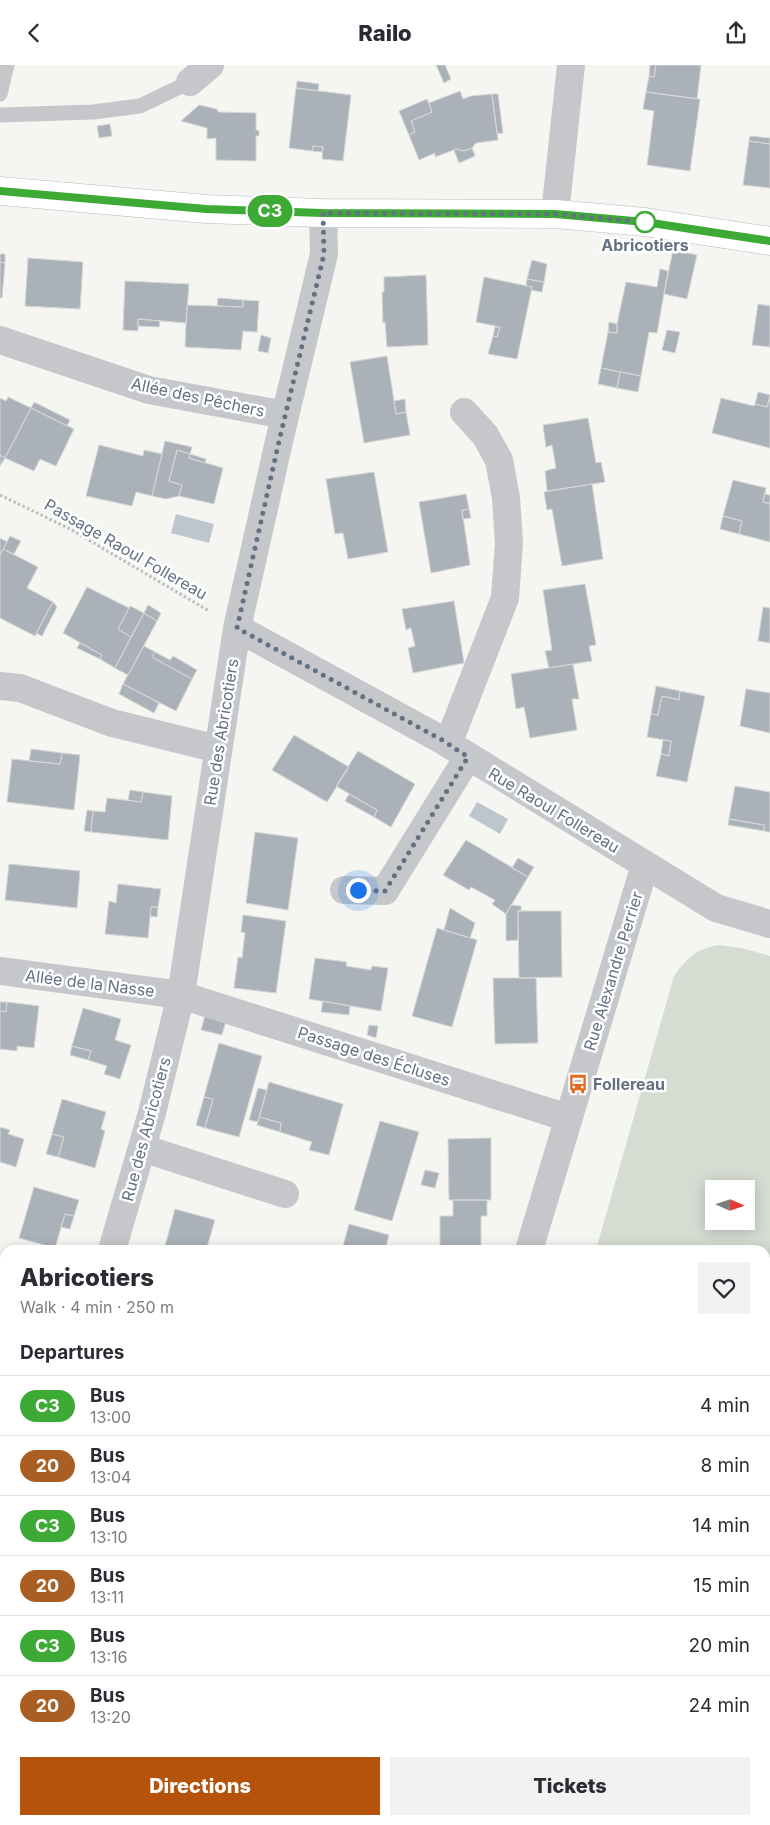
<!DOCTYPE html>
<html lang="en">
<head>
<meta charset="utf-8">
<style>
  :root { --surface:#fff; --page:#f2f2f3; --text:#2b2b33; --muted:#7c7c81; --line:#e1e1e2; --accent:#b45309 }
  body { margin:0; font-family:Inter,sans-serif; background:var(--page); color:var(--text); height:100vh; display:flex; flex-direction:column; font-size:19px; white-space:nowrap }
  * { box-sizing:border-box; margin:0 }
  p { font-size:16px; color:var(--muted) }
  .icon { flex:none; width:28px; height:28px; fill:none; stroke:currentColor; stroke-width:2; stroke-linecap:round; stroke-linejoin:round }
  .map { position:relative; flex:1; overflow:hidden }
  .sheet { position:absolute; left:0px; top:1180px; width:770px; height:580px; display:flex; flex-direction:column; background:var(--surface); border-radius:15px 15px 0 0; box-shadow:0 2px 12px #0003 }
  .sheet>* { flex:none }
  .badge { padding:0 10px; border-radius:16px; font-size:18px; line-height:32px }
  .needle { width:32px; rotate:93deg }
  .controls { position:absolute; left:705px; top:1115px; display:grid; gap:10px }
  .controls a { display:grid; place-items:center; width:50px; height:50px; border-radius:0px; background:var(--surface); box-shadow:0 2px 12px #0003; font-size:25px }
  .you { position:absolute; width:25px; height:25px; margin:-12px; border:4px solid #fff; border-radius:50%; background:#1a73e8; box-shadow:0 0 0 8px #1a73e833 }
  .map>.badge { position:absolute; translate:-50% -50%; box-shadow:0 0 0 2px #fff }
  h2 { padding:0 20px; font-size:19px; line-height:45px }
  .round { display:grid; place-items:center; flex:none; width:52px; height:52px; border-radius:0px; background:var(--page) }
  .summary { display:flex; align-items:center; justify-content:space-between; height:85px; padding:0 20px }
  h1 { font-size:24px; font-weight:800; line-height:38px }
  .primary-button { display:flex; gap:10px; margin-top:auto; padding:10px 20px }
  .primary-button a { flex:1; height:58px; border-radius:0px; background:var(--accent); color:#fff; font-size:20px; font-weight:800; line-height:58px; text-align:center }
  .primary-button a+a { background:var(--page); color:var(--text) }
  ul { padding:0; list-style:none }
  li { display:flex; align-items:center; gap:15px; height:60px; padding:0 20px; border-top:1px solid var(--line) }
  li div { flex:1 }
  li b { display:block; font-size:19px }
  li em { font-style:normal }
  li .badge { min-width:55px; font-weight:700; text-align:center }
  header { display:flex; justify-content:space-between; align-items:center; height:65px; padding:0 20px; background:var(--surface); font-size:22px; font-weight:800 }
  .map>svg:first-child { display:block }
  .green { fill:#d5dcd2; fill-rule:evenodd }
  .water { fill:#bdc6cd }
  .building { fill:#aab1b8; stroke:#d6d6d4 }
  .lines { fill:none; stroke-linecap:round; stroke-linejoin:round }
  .secondary-casing { stroke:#b7babf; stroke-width:29 }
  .path { stroke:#bcbec0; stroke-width:3; stroke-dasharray:2.5 2.5; stroke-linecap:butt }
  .lane { stroke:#c5c7cb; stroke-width:15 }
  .street { stroke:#c5c7cb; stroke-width:28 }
  .secondary { stroke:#fff; stroke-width:28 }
  .line-casing { stroke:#fff; stroke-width:11 }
  .line { stroke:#3daa36; stroke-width:8 }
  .walk { stroke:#637183; stroke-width:5; stroke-dasharray:0 9 }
  .stop-dot { fill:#fff; stroke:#3daa36; stroke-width:2.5 }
  .labels { text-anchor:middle; stroke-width:5; stroke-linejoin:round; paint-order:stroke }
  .stop-label { font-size:16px; font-weight:bold; fill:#637183; stroke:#fff }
  .street-label { font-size:16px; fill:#637183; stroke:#fff }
  .poi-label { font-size:16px; font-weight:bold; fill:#637183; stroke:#fff; text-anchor:start }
</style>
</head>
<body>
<header><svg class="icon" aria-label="back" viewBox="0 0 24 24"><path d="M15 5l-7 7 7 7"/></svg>Railo<svg class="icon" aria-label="share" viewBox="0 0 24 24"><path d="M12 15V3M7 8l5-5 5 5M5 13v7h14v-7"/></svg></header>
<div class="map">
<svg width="770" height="1760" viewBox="0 0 770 1760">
  <rect width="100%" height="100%" fill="#f5f5f1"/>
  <!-- green -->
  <path class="green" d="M718 880 742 883 770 891V1243L765 1241V1185H596L674 911C688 892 695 885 718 880ZM714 1124H746V1156H714Z"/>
  <!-- water -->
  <path class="water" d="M176 449 214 459 209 478 171 468Z
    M477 737 508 754 500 769 469 751Z"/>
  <!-- building -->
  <path class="building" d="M436 0H445L451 14 444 18Z
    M650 0H656L654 12 649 11Z
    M656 0H701L697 34 646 27 649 11 654 12Z
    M297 16 319 19 318 26 296 23Z
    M296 23 351 30 343 96 322 94 323 82 313 81 312 86 289 83Z
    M460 26 463 34 471 31 492 29 498 75 476 78 472 83 468 85 463 86 456 84 435 92V88L419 95 409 70 415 67 411 56 432 47 429 38Z
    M646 27 700 34 690 106 647 100 654 46 643 44Z
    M492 29H498L503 68 497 69Z
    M427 34 432 47 411 56 415 67 409 70 399 46Z
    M199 40 217 44 218 47 256 48V65L259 66V71H256V96L216 95V73L207 74V63L181 56Z
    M110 59 112 71 99 73 97 61Z
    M750 71 770 73V79L749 76Z
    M749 76 770 79V123L743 120Z
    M313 81 323 82 322 87 312 86Z
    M472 83 475 91 459 98 454 85 456 84 463 86Z
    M673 185 697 190 687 234 664 229Z
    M0 189H5V198L0 197Z
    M28 193 83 197 80 244 25 241Z
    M532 195 547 199 544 217 527 214Z
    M0 197 5 198 2 233H0Z
    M660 204 668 206 657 268 649 267 641 311 601 303 608 267 617 268V259L626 217 657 222Z
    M426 210 428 280 387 282 385 257 383 258 382 227H384V212Z
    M484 212 532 222 517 294 488 289 493 271 497 272 500 262 476 257Z
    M527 214 544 217 542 227 531 225 532 222 526 221Z
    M125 216 189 219 186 258 138 254V266L123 265Z
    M218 233 243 235V242L217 241Z
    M243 235 259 236 257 267 243 266 241 285 185 282 187 240 243 242Z
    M758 239 770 241V282L752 280Z
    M138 254 160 256 159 262 138 261Z
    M609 257 617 259V268L608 267Z
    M495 262H500L497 272 493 271Z
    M667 265 680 267 675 288 662 285Z
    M261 270 271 273 268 288 258 286Z
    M387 291 396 349 406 347 410 370 364 378 350 297Z
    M601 303 620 307 617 323 598 319Z
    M620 307 641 311 638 327 617 323Z
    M758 327 770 330 767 342 755 339Z
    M8 332 31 343 5 393 0 390V333L6 336Z
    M721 333 754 341 755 339 767 342 770 333V383L712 368Z
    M405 334 406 347 396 349 394 336Z
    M34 337 70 355 67 361 31 343Z
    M31 343 74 364 56 401 40 394 34 406 5 393Z
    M588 353 596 398 601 397 605 417 547 426 545 406 556 403 552 380 546 382 543 360Z
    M165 376 192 382 190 389 177 385 169 416 182 420 179 431 166 434 152 431Z
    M99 380 143 391 144 385 162 389 152 431 136 427 132 441 86 431Z
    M177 385 190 389 189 393 223 403 214 439 179 431 182 420 169 416Z
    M190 389 206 394 205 398 189 393Z
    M0 390 5 393 0 401Z
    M374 407 388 487 348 494 343 468 335 469 326 414Z
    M733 415 766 423 763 437 770 438V477L739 469 742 456 723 451Z
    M592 419 603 494 562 501 552 444 547 445 544 427Z
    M466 429 469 444 462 445 470 500 431 508 419 437Z
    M765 429 770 430V439L763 437Z
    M469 444 471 453 463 454 462 445Z
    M723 451 742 456 739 469 720 464Z
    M10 471 21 476 14 489 3 484Z
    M0 473 7 477 0 490Z
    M3 484 38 502 27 523 53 537 35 571 0 553V490Z
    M585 519 596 580 589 581 592 596 549 603 545 586 552 585 543 525Z
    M87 522 129 543 118 564 131 572 115 603 100 594 102 590 63 568Z
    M454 536 464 598 413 608 408 583 415 581 411 563 406 565 402 544Z
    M53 537 57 542 42 571 36 568Z
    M148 540 161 548 157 556 144 548Z
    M130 541 144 548 131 572 118 564Z
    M763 542 770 543V578L758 576Z
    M144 548 157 556 128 610 115 603Z
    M80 578 102 590 100 594 77 583Z
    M144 581 155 587 152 592 192 614 176 646 123 619Z
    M155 587 170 595 173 591 197 605 192 614 152 592Z
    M573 599 579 634H572L577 665 530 673 524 642 516 644 511 609Z
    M123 619 159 638 154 648 119 629Z
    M656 621 680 626 679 635 662 631 658 650 651 649Z
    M746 624 770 628V668L740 661Z
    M680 626 705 631 687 717 656 711 661 689 669 691 671 676 647 672 651 649 658 650 662 631 679 635Z
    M294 670 349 702 327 737 272 705Z
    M663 675 671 676 669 691 661 689Z
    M31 684 62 688 60 699 29 696Z
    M358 686 415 719 391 762 374 752 377 745 336 721Z
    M62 688 80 690 74 745 7 737 12 694 60 699Z
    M735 721 770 727V767L764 766V760L729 754Z
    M130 725 143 727 141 737 128 735Z
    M143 727 172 731 168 775 91 767 93 746 105 747 107 733 141 737Z
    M349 729 377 745 374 752 345 736Z
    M87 745 93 746 91 767 84 766Z
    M729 754 764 760V766L728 760Z
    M255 767 298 773 288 845 246 838Z
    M466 775 528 812 506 849 492 839 495 835 471 822 469 825 443 810Z
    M518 793 534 802 528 812 512 803Z
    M9 799 80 806 77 843 5 835Z
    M118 819 161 824 158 842H151L148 873 105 869 109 836 116 838Z
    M511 840 521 841V847L518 846V875L506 876V849Z
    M151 842H158L157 852 150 851Z
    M450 843 475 858 470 873 444 865Z
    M518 846H561L562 912 519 913Z
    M243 850 286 856 276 928 234 923 238 892 242 893 245 868 241 867Z
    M437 863 477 875 452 962 412 951Z
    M315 893 347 897 346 901 371 905 372 901 388 903 381 946 309 934Z
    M493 913H536L538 978 495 979Z
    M323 936 350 941 349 950 321 947Z
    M0 937H7L6 947 0 946Z
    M7 937 39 941 34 983 17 981V986L0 984V946L6 947Z
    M83 943 121 954 115 975 131 980 120 1014 104 1009 107 1001 88 995 91 986 72 981Z
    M205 950 226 956 222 970 201 965Z
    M369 960 378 961 376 973 367 970Z
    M219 978 262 991 239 1072 205 1063 213 1034 204 1032Z
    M72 981 91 986 88 995 70 990Z
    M269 1017 343 1039 329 1090 309 1085 312 1077 280 1067 281 1058 259 1052Z
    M258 1023 267 1025 258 1057 249 1055Z
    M204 1032 213 1034 205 1063 196 1060Z
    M62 1034 106 1047 101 1064 105 1066 95 1103 58 1092 64 1072 52 1069Z
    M259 1052 281 1058 280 1067 257 1060Z
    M380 1056 419 1067 392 1156 354 1145Z
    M0 1062 10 1065 8 1069 24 1074 16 1102 0 1097Z
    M52 1069 64 1072 58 1092 46 1089Z
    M491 1073V1135H449L448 1074Z
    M425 1105 439 1108 435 1123 421 1120Z
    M34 1122 79 1135 74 1151 65 1149 55 1183 19 1173Z
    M453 1135H487V1151H481V1185H440V1151H453Z
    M175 1144 215 1155 206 1185H164Z
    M65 1149 74 1151 70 1164 61 1162Z
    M349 1159 389 1170 385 1185H342Z
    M765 1284 770 1286 765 1305Z
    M0 1328H5L4 1392H0Z
    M767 1444 770 1445V1485L765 1483V1449Z
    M4 1715H5V1755H40L38 1760H0V1723Z
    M145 1755H183L182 1760H144Z
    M183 1755H198L217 1760 218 1755H363L362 1760H182Z
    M198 1755H218L217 1760Z
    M445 1755H559L577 1760H430Z"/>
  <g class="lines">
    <defs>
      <path id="secondary" d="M0 126 206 144 323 148 555 149 645 157 770 176"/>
    </defs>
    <!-- secondary casing -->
    <use href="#secondary" class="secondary-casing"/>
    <!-- path -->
    <path class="path" d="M0 430 70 464 209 546
      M392 1760 393 1755"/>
    <!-- lane -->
    <path class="lane" d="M0 29 7 0
      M0 50 93 47 140 41 190 17"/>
    <!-- street -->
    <path class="street" d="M190 17 210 0
      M555 149 571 0
      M0 275 149 325 285 350
      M237 563 442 675 716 843 770 859
      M0 621 20 623 112 658 218 684
      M448 679 505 533 509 478 506 433 499 395 485 370 464 347
      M344 825 385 826 468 692
      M0 906 181 930 568 1053
      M142 1083 285 1129
      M112 1185 152 1048 181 930 237 563 280 372 324 189 323 148
      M529 1185 645 800
      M0 1252 5 1253
      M765 1373 770 1375
      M0 1576 5 1559
      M625 1755 645 1760"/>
    <!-- secondary -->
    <use href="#secondary" class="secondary"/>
  </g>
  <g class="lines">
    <defs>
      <path id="line" d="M0 126 206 144 323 148 555 149 645 157 770 176"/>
    </defs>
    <!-- line casing -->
    <use href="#line" class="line-casing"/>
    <!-- line -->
    <use href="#line" class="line"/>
    <!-- walk -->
    <path class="walk" d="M358 825 385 826 468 692 442 675 237 563 280 372 324 189 323 148 555 149 645 157"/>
  </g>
  <!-- icons -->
  <defs>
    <symbol id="bus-bare" viewBox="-9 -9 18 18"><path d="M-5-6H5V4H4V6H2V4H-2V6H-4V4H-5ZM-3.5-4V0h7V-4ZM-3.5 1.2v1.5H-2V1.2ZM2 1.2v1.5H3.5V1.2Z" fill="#e7681f" stroke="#fff" stroke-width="2.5" paint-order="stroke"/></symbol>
  </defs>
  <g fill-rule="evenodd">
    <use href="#bus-bare" x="564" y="1005" width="28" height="28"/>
  </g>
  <!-- markers -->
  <circle class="stop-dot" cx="645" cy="157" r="10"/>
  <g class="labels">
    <!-- stop labels -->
    <g class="stop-label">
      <text x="645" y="186">Abricotiers</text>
    </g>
    <!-- street labels -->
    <g class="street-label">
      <text transform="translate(198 332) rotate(12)" y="6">Allée des Pêchers</text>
      <text transform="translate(126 484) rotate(30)" y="6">Passage Raoul Follereau</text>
      <text transform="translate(221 667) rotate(-81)" y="6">Rue des Abricotiers</text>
      <text transform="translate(554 745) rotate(31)" y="6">Rue Raoul Follereau</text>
      <text transform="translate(613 906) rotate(-73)" y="6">Rue Alexandre Perrier</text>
      <text transform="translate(90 918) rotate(7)" y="6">Allée de la Nasse</text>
      <text transform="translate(374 991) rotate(18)" y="6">Passage des Écluses</text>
      <text transform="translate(146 1064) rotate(-75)" y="6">Rue des Abricotiers</text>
    </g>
    <!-- poi labels -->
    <g class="poi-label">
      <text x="593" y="1025">Follereau</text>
    </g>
  </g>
</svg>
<div class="controls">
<a><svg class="needle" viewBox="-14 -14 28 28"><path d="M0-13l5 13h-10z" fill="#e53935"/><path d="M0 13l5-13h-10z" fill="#7c7c81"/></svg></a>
</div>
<div class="you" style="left:358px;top:825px"></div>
<b class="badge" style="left:270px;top:146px;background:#3daa36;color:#fff">C3</b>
<section class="sheet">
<div class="summary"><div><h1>Abricotiers</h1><p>Walk · 4 min · 250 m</p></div><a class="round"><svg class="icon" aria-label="heart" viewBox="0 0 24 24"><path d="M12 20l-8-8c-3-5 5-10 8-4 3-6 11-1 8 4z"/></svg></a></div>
<h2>Departures</h2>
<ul>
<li><span class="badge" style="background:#3daa36;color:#fff">C3</span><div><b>Bus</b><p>13:00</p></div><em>4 min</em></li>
<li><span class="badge" style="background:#a95f24;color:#fff">20</span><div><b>Bus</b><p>13:04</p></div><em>8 min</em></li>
<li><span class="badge" style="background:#3daa36;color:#fff">C3</span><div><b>Bus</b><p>13:10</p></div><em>14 min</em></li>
<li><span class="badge" style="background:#a95f24;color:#fff">20</span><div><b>Bus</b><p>13:11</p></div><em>15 min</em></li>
<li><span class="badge" style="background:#3daa36;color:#fff">C3</span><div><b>Bus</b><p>13:16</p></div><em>20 min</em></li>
<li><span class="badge" style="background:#a95f24;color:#fff">20</span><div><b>Bus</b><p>13:20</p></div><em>24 min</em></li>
</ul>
<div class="primary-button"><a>Directions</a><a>Tickets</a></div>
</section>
</div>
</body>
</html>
